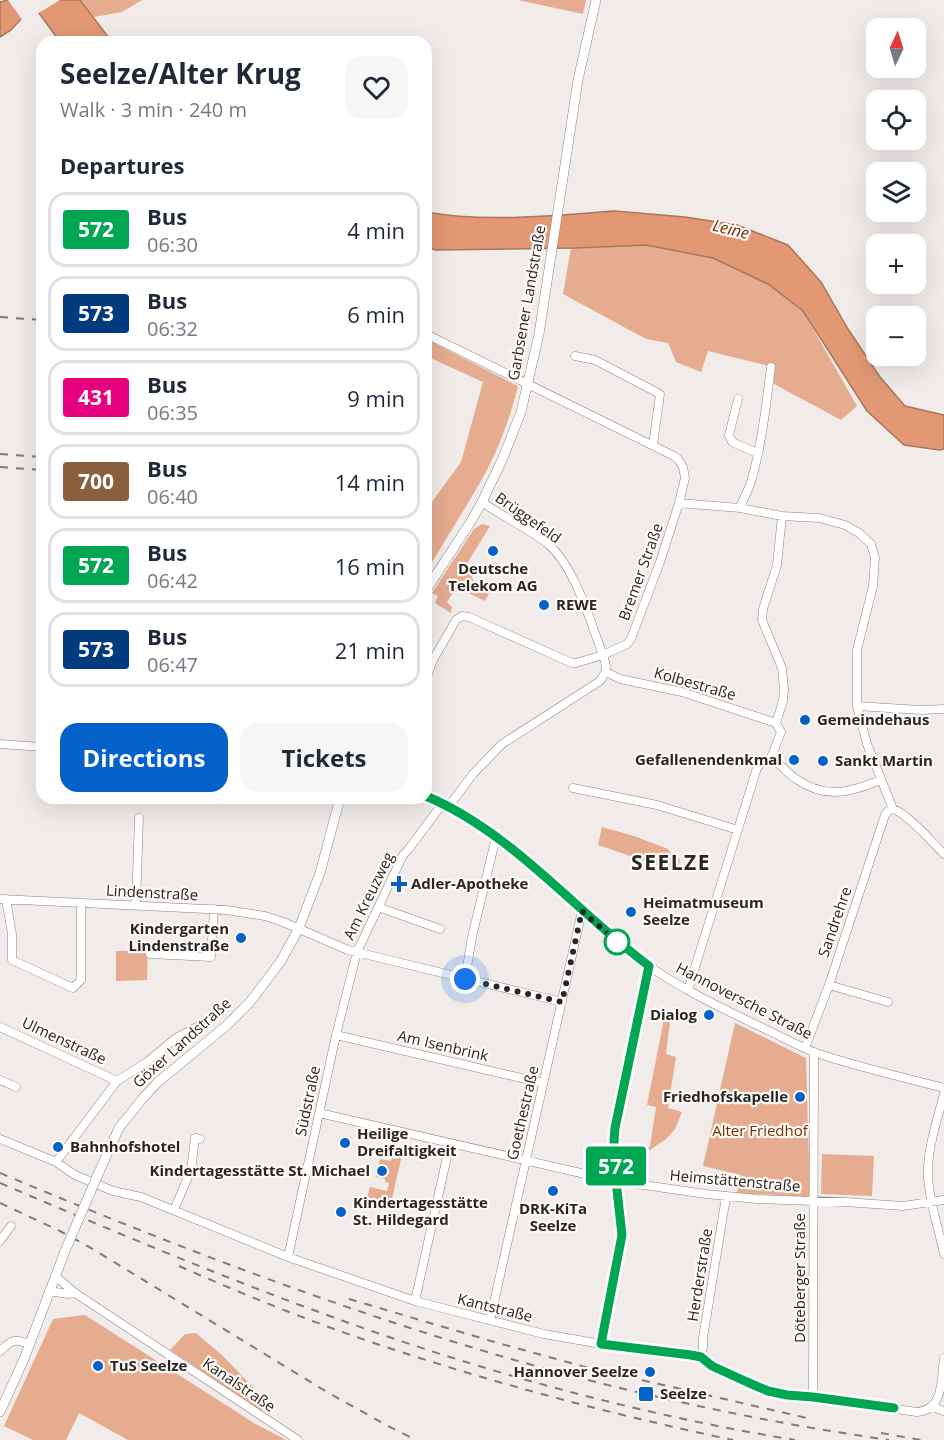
<!DOCTYPE html>
<html lang="en">
<head>
<meta charset="utf-8">
<style>
  :root { --surface:#fff; --page:#f6f6f7; --text:#1f2937; --muted:#747a83; --line:#e0e1e3; --accent:#0561ca }
  body { margin:0; font-family:"Open Sans",sans-serif; background:var(--page); color:var(--text); height:100vh; display:flex; flex-direction:column; font-size:22px; white-space:nowrap }
  * { box-sizing:border-box; margin:0 }
  p { font-size:20px; color:var(--muted) }
  .icon { flex:none; width:33px; height:33px; fill:none; stroke:currentColor; stroke-width:2; stroke-linecap:round; stroke-linejoin:round }
  .map { position:relative; flex:1; overflow:hidden }
  .sheet { position:absolute; left:36px; top:36px; width:396px; height:768px; display:flex; flex-direction:column; background:var(--surface); border-radius:18px; box-shadow:0 6px 24px #0002 }
  .sheet>* { flex:none }
  .badge { padding:0 12px; border-radius:4px; font-size:21px; line-height:39px }
  .needle { width:39px; rotate:4deg }
  .buttons { position:absolute; left:866px; top:18px; display:grid; gap:12px }
  .buttons a { display:grid; place-items:center; width:60px; height:60px; border-radius:12px; background:var(--surface); box-shadow:0 6px 24px #0002; font-size:30px }
  .you { position:absolute; width:30px; height:30px; margin:-15px; border:4px solid #fff; border-radius:50%; background:#1a73e8; box-shadow:0 0 0 9px #1a73e833 }
  .map>.badge { position:absolute; translate:-50% -50%; box-shadow:0 0 0 3px #fff }
  h2 { padding:0 24px; font-size:22px; line-height:54px }
  .round { display:grid; place-items:center; flex:none; width:63px; height:63px; border-radius:18px; background:var(--page) }
  .head { display:flex; align-items:center; justify-content:space-between; height:102px; padding:0 24px }
  h1 { font-size:28px; font-weight:700; line-height:45px }
  .button { display:flex; gap:12px; margin-top:auto; padding:12px 24px }
  .button a { flex:1; height:69px; border-radius:18px; background:var(--accent); color:#fff; font-size:24px; font-weight:700; line-height:69px; text-align:center }
  .button a+a { background:var(--page); color:var(--text) }
  ul { padding:0; list-style:none }
  li { display:flex; align-items:center; gap:18px; height:75px; margin:0 12px 9px; padding:0 12px; border:3px solid var(--line); border-radius:18px }
  li div { flex:1 }
  li b { display:block; font-size:22px }
  li em { font-style:normal }
  li .badge { min-width:66px; font-weight:700; text-align:center }
  .map>svg:first-child { display:block }
  .green { fill:#e5ac90 }
  .water { fill:#e29873; stroke:#aa765c; stroke-width:1.5 }
  .pier { fill:#f1ece9 }
  .lines { fill:none; stroke-linecap:round; stroke-linejoin:round }
  .minor-casing { stroke:#898582; stroke-width:9 }
  .major-casing { stroke:#898582; stroke-width:10 }
  .minor { stroke:#fff; stroke-width:8 }
  .major { stroke:#fff; stroke-width:9 }
  .rail { stroke:#7f7c7a; stroke-width:2; stroke-dasharray:8 8; stroke-linecap:butt }
  .major-bridge-casing { stroke:#898582; stroke-width:10; stroke-linecap:butt }
  .major-bridge { stroke:#fff; stroke-width:9 }
  .line-casing { stroke:#fff; stroke-width:14 }
  .line { stroke:#00a651; stroke-width:9 }
  .walk { stroke:#282625; stroke-width:6; stroke-dasharray:0 10.8 }
  .poi-dot { fill:#0561ca; stroke:#fff9f6; stroke-width:2 }
  .stop-dot { fill:#fff; stroke:#00a651; stroke-width:3 }
  .labels { text-anchor:middle; stroke-width:4.5; stroke-linejoin:round; paint-order:stroke }
  .street-label { font-size:15px; fill:#282625; stroke:#fff9f6 }
  .poi-label { font-size:15px; font-weight:bold; fill:#282625; stroke:#fff9f6; text-anchor:start }
  .park-label { font-size:15px; fill:#743206; stroke:#fff9f6 }
  .water-label { font-size:16px; font-style:italic; fill:#702e01; stroke:#fff9f6 }
  .district-label { font-size:21px; font-weight:bold; letter-spacing:1.5px; fill:#282625; stroke:#fff9f6 }
</style>
</head>
<body>
<div class="map">
<svg width="944" height="1440" viewBox="0 0 944 1440">
  <rect width="100%" height="100%" fill="#f1ece9"/>
  <!-- green -->
  <path class="green" d="M81 0H142L122 12 94 17Z
    M518 0H586L583 14Z
    M646 245 713 258 768 284 803 311 857 406 841 420 774 384 773 367 708 351 701 372 676 362 668 343 646 339 563 294 571 248Z
    M426 339 518 386C511 415 500 445 486 472 467 506 446 539 426 572V510L461 462 483 382 426 356Z
    M482 524 490 526 468 562 469 571 475 584 491 590 485 601 460 589 452 594 447 602 452 607 451 613 435 603 438 596 432 593 474 529Z
    M602 827 634 836 668 849 671 853V856L680 859 677 872 598 845Z
    M116 951H148L147 980 116 981Z
    M664 1019 670 1022 666 1054 676 1057 668 1108 682 1112 675 1129 666 1139 644 1154 635 1165 631 1176 625 1174V1168H628V1157L639 1158V1152L645 1147H650L656 1107 647 1105Z
    M735 1023 806 1058 810 1197 737 1193 741 1175 703 1166Z
    M399 1150 403 1151 390 1207 366 1202 370 1187 387 1191 389 1183 385 1182V1179L376 1177 380 1159 391 1161 392 1158 397 1159Z
    M822 1154 874 1156 872 1196 821 1194Z
    M85 1315 254 1423 286 1440H128L79 1413 66 1440H33L4 1426 53 1319Z
    M196 1333 224 1357 266 1401 261 1411 170 1350 185 1334Z"/>
  <!-- water -->
  <path class="water" d="M8 0H80L112 42H60L36 9 21 19 11 30 0 37V2Z
    M615 211 685 217 737 225 788 245 821 282 848 329 880 377 905 406 944 415V449L940 450 904 445 867 411 803 311 768 284 713 258 646 245 576 248 436 250 426 247V212C487 223 554 215 615 211Z"/>
  <!-- pier -->
  <path class="pier" d="M8 0H60L37 14 36 13 23 21Z"/>
  <g class="lines">
    <defs>
      <path id="minor" d="M426 334 674 456 678 459 683 467 685 478 679 503 660 562 631 639 627 644 603 655C607 667 608 670 600 681L502 744 473 774 449 806
        M575 356 595 360 660 394 653 445
        M738 399 729 435 732 442 757 453
        M679 503 740 508 782 516 819 518 834 522 845 525 859 533 871 544 875 558 873 586 857 650V706L867 744 893 809
        M740 508C743 499 748 491 751 482 762 444 766 405 771 367
        M606 672 620 679 682 692 776 723
        M426 679 433 660 456 620 462 616 469 617 572 663H576L603 655C590 621 575 567 548 544 528 528 503 517 482 502
        M857 706 921 710 944 709
        M0 744 42 747
        M771 758 781 732 776 723 783 701 784 689 782 668 762 620 763 609 777 565 782 516
        M771 758C780 763 787 773 796 779 827 800 849 792 881 780
        M573 788 657 805 738 830
        M426 796C475 817 517 852 557 887 582 909 605 933 632 954 671 984 717 1006 763 1028 780 1036 798 1046 816 1053 858 1067 902 1077 944 1088
        M893 809C908 814 932 842 944 854
        M0 899 226 910 265 916 283 922 348 950 562 1002
        M6 899 12 934V960L73 988 81 980V903
        M136 905 139 818
        M378 907 440 929
        M150 954 211 957 214 909
        M465 979 472 937 496 837
        M829 985 888 1002
        M688 990 757 768 762 762 771 758
        M0 1027 117 1081
        M336 1035 543 1083
        M805 1048 829 985 885 815 888 811 893 809
        M0 1080 16 1087
        M944 1094C937 1121 927 1149 928 1176 929 1202 939 1229 944 1254
        M319 1113 616 1181 706 1194 757 1199 845 1202 903 1206 944 1200
        M0 1139 56 1162 75 1175 113 1191 141 1197 288 1257 415 1301 544 1334 601 1344 691 1355 701 1357 712 1366 747 1382 768 1391 787 1395 813 1397 917 1412C944 1410 941 1380 944 1358
        M56 1162 117 1081 147 1062 176 1038 206 1022
        M174 1210 191 1170 195 1138 200 1139
        M0 1241 11 1226
        M288 1257 336 1035 357 952 403 855 408 850 443 803
        M55 1276 75 1293 298 1440
        M49 1291 68 1294 75 1293
        M415 1301 450 1143
        M490 1320 582 911
        M601 1344 622 1235 616 1181 614 1141 615 1128 649 966
        M0 1351C12 1340 14 1338 29 1344
        M701 1357 703 1347V1338L726 1197
        M813 1397 814 1052
        M932 1407 944 1411"/>
      <path id="major" d="M426 590 470 523 482 502 503 458 521 412 539 334 578 80 596 0
        M99 1172 119 1128 143 1098 158 1082 226 1026 250 1002 281 961 299 928 320 873 340 798
        M0 1412 24 1359 65 1251"/>
    </defs>
    <!-- minor casing -->
    <use href="#minor" class="minor-casing"/>
    <!-- major casing -->
    <use href="#major" class="major-casing"/>
    <!-- minor -->
    <use href="#minor" class="minor"/>
    <!-- major -->
    <use href="#major" class="major"/>
    <!-- rail -->
    <path class="rail" d="M0 317 42 320
      M0 454 42 457
      M0 467 42 470
      M0 1173C155 1238 312 1299 474 1348 609 1389 749 1420 889 1440
      M0 1183C108 1229 217 1275 327 1315 479 1371 636 1414 795 1440
      M0 1203 60 1231 91 1248 327 1392 388 1426 416 1440
      M179 1266C247 1296 316 1324 386 1347 500 1385 615 1415 733 1440
      M349 1299 491 1341 589 1368 807 1418
      M881 1433 921 1440"/>
    <defs>
      <path id="major-bridge" d="M65 1251 99 1172"/>
    </defs>
    <!-- major-bridge casing -->
    <use href="#major-bridge" class="major-bridge-casing"/>
    <!-- major-bridge -->
    <use href="#major-bridge" class="major-bridge"/>
  </g>
  <g class="lines">
    <defs>
      <path id="line" d="M426 796C513 833 574 910 649 966L615 1128 614 1141 616 1181 622 1235 601 1344 691 1355 701 1357 712 1366 747 1382 768 1391 787 1395 813 1397 894 1408"/>
    </defs>
    <!-- line casing -->
    <use href="#line" class="line-casing"/>
    <!-- line -->
    <use href="#line" class="line"/>
    <!-- walk -->
    <path class="walk" d="M465 979 562 1002 582 911 617 942"/>
  </g>
  <!-- markers -->
  <g class="poi-dot">
    <circle cx="493" cy="551" r="6"/>
    <circle cx="544" cy="605" r="6"/>
    <circle cx="805" cy="720" r="6"/>
    <circle cx="794" cy="760" r="6"/>
    <circle cx="823" cy="761" r="6"/>
    <path d="M396 875h6v6h6v6h-6v6h-6v-6h-6v-6h6z"/>
    <circle cx="631" cy="912" r="6"/>
    <circle cx="241" cy="938" r="6"/>
    <circle cx="709" cy="1015" r="6"/>
    <circle cx="800" cy="1097" r="6"/>
    <circle cx="345" cy="1143" r="6"/>
    <circle cx="58" cy="1147" r="6"/>
    <circle cx="382" cy="1171" r="6"/>
    <circle cx="553" cy="1191" r="6"/>
    <circle cx="341" cy="1212" r="6"/>
    <circle cx="98" cy="1366" r="6"/>
    <circle cx="650" cy="1372" r="6"/>
    <rect x="638" y="1386" width="16" height="16" rx="3"/>
  </g>
  <circle class="stop-dot" cx="617" cy="942" r="12"/>
  <g class="labels">
    <!-- street labels -->
    <g class="street-label">
      <text transform="translate(527 303) rotate(-80)" y="5">Garbsener Landstraße</text>
      <text transform="translate(528 518) rotate(35)" y="5">Brüggefeld</text>
      <text transform="translate(641 572) rotate(-70)" y="5">Bremer Straße</text>
      <text transform="translate(695 684) rotate(16)" y="5">Kolbestraße</text>
      <text transform="translate(152 893) rotate(3)" y="5">Lindenstraße</text>
      <text transform="translate(369 896) rotate(-64)" y="5">Am Kreuzweg</text>
      <text transform="translate(835 922) rotate(-71)" y="5">Sandrehre</text>
      <text transform="translate(744 1001) rotate(27)" y="5">Hannoversche Straße</text>
      <text transform="translate(64 1041) rotate(25)" y="5">Ulmenstraße</text>
      <text transform="translate(182 1043) rotate(-42)" y="5">Göxer Landstraße</text>
      <text transform="translate(443 1046) rotate(13)" y="5">Am Isenbrink</text>
      <text transform="translate(308 1101) rotate(-78)" y="5">Südstraße</text>
      <text transform="translate(523 1113) rotate(-77)" y="5">Goethestraße</text>
      <text transform="translate(735 1181) rotate(5)" y="5">Heimstättenstraße</text>
      <text transform="translate(700 1275) rotate(-81)" y="5">Herderstraße</text>
      <text transform="translate(800 1278) rotate(-90)" y="5">Döteberger Straße</text>
      <text transform="translate(495 1308) rotate(14)" y="5">Kantstraße</text>
      <text transform="translate(239 1385) rotate(34)" y="5">Kanalstraße</text>
    </g>
    <!-- poi labels -->
    <g class="poi-label">
      <text x="493" y="574" text-anchor="middle">Deutsche<tspan x="493" dy="17">Telekom AG</tspan></text>
      <text x="556" y="610">REWE</text>
      <text x="817" y="725">Gemeindehaus</text>
      <text x="782" y="765" text-anchor="end">Gefallenendenkmal</text>
      <text x="835" y="766">Sankt Martin</text>
      <text x="411" y="889">Adler-Apotheke</text>
      <text x="643" y="908">Heimatmuseum<tspan x="643" dy="17">Seelze</tspan></text>
      <text x="229" y="934" text-anchor="end">Kindergarten<tspan x="229" dy="17">Lindenstraße</tspan></text>
      <text x="697" y="1020" text-anchor="end">Dialog</text>
      <text x="788" y="1102" text-anchor="end">Friedhofskapelle</text>
      <text x="357" y="1139">Heilige<tspan x="357" dy="17">Dreifaltigkeit</tspan></text>
      <text x="70" y="1152">Bahnhofshotel</text>
      <text x="370" y="1176" text-anchor="end">Kindertagesstätte St. Michael</text>
      <text x="353" y="1208">Kindertagesstätte<tspan x="353" dy="17">St. Hildegard</tspan></text>
      <text x="553" y="1214" text-anchor="middle">DRK-KiTa<tspan x="553" dy="17">Seelze</tspan></text>
      <text x="110" y="1371">TuS Seelze</text>
      <text x="638" y="1377" text-anchor="end">Hannover Seelze</text>
      <text x="660" y="1399">Seelze</text>
    </g>
    <!-- park labels -->
    <g class="park-label">
      <text x="760" y="1136">Alter Friedhof</text>
    </g>
    <!-- water labels -->
    <g class="water-label">
      <text transform="translate(731 229) rotate(14)" y="6">Leine</text>
    </g>
    <!-- district labels -->
    <g class="district-label">
      <text x="671" y="870">SEELZE</text>
    </g>
  </g>
</svg>
<div class="buttons">
<a><svg class="needle" viewBox="-14 -14 28 28"><path d="M0-13l5 13h-10z" fill="#e53935"/><path d="M0 13l5-13h-10z" fill="#747a83"/></svg></a>
<a><svg class="icon" aria-label="locate" viewBox="0 0 24 24"><circle cx="12" cy="12" r="6"/><path d="M12 2v4M12 18v4M2 12h4M18 12h4"/></svg></a>
<a><svg class="icon" aria-label="layers" viewBox="0 0 24 24"><path d="M12 4l9 5-9 5-9-5zM3 14l9 5 9-5"/></svg></a>
<a>+</a>
<a>−</a>
</div>
<div class="you" style="left:465px;top:979px"></div>
<b class="badge" style="left:616px;top:1166px;background:#00a651;color:#fff">572</b>
<section class="sheet">
<div class="head"><div><h1>Seelze/Alter Krug</h1><p>Walk · 3 min · 240 m</p></div><a class="round"><svg class="icon" aria-label="heart" viewBox="0 0 24 24"><path d="M12 20l-8-8c-3-5 5-10 8-4 3-6 11-1 8 4z"/></svg></a></div>
<h2>Departures</h2>
<ul>
<li><span class="badge" style="background:#00a651;color:#fff">572</span><div><b>Bus</b><p>06:30</p></div><em>4 min</em></li>
<li><span class="badge" style="background:#003b80;color:#fff">573</span><div><b>Bus</b><p>06:32</p></div><em>6 min</em></li>
<li><span class="badge" style="background:#e6007e;color:#fff">431</span><div><b>Bus</b><p>06:35</p></div><em>9 min</em></li>
<li><span class="badge" style="background:#8b5e3c;color:#fff">700</span><div><b>Bus</b><p>06:40</p></div><em>14 min</em></li>
<li><span class="badge" style="background:#00a651;color:#fff">572</span><div><b>Bus</b><p>06:42</p></div><em>16 min</em></li>
<li><span class="badge" style="background:#003b80;color:#fff">573</span><div><b>Bus</b><p>06:47</p></div><em>21 min</em></li>
</ul>
<div class="button"><a>Directions</a><a>Tickets</a></div>
</section>
</div>
</body>
</html>
